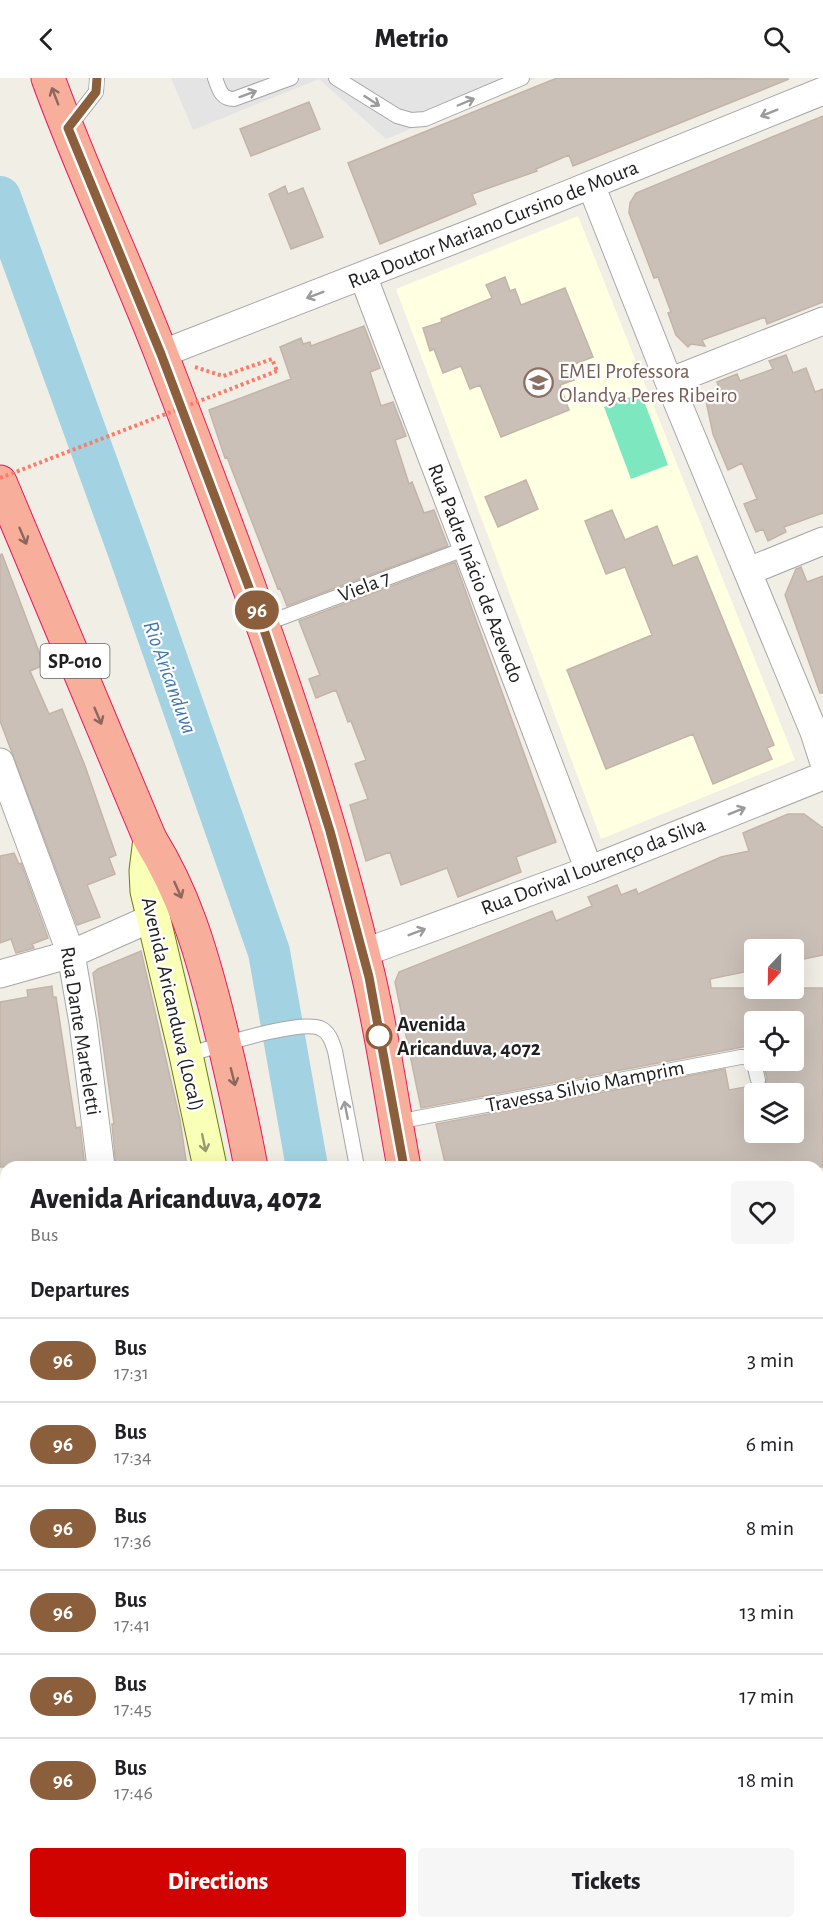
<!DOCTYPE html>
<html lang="en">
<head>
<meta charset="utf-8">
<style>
  :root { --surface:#fff; --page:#f6f6f6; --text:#202124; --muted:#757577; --line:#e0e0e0; --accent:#d00300 }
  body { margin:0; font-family:"Alegreya Sans",sans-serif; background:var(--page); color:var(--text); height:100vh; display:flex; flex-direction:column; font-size:22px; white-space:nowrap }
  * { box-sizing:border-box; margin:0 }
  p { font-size:20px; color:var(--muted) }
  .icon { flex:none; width:33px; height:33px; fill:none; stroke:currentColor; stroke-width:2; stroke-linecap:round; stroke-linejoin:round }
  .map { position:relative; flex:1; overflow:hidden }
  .sheet { position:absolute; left:0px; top:1083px; width:824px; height:768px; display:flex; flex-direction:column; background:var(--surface); border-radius:18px 18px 0 0; box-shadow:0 6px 24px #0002 }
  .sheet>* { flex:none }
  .badge { padding:0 12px; border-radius:20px; font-size:21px; line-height:39px }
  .needle { width:39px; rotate:202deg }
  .controls { position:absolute; left:744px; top:861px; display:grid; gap:12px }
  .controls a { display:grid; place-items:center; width:60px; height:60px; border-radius:6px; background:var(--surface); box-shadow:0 6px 24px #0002; font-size:30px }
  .map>.badge { position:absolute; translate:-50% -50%; box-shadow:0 0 0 3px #fff }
  h2 { padding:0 30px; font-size:22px; line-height:54px }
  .round { display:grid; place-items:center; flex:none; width:63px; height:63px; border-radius:6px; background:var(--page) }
  .summary { display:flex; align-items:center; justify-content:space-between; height:102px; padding:0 30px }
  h1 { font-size:28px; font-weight:800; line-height:45px }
  .cta { display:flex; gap:12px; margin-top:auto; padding:12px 30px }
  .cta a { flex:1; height:69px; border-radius:6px; background:var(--accent); color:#fff; font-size:24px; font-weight:800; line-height:69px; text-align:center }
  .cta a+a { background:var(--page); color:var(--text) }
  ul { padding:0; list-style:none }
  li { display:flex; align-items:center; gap:18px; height:84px; padding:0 30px; border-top:2px solid var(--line) }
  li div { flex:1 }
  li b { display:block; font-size:22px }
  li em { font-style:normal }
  li .badge { min-width:66px; font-weight:700; text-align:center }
  header { display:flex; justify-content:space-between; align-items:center; height:78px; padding:0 30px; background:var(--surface); font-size:27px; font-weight:800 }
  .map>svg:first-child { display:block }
  .education { fill:#ffffe1 }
  .pitch { fill:#7de7c0 }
  .parking { fill:#e4e4e4 }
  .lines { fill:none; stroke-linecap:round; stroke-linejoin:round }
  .river { stroke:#a3d3e2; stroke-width:42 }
  .building { fill:#cac0b8; stroke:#c4b4a7; stroke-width:1.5 }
  .service-casing { stroke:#a7a7a7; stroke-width:16 }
  .minor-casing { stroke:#a7a7a7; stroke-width:29 }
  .secondary-casing { stroke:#6e7e00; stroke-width:35 }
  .primary-casing { stroke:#9c6b00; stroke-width:35 }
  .trunk-casing { stroke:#ea185d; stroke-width:35 }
  .path { stroke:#ff7b69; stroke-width:4; stroke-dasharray:3 3; stroke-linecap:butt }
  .service { stroke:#fff; stroke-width:14 }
  .minor { stroke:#fff; stroke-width:27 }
  .secondary { stroke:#faffb6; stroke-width:33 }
  .primary { stroke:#ffd69d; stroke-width:33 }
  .trunk { stroke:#f7ae9b; stroke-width:33 }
  .path-bridge { stroke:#ff7b69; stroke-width:4; stroke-dasharray:3 3; stroke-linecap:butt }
  .oneway { stroke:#9b9b9b }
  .oneway2 { stroke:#8c675e }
  .oneway3 { stroke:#989b72 }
  .line-casing { stroke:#fff; stroke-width:14 }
  .line { stroke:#8b5e3c; stroke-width:9 }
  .stop-dot { fill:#fff; stroke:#8b5e3c; stroke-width:3 }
  .labels { text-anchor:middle; stroke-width:4.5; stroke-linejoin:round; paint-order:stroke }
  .shield { fill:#fff; stroke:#636363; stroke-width:1.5 }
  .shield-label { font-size:20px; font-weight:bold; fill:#202020 }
  .street-label { font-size:21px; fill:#202020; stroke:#fff }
  .education-label { font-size:21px; fill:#785e54; stroke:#fff; text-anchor:start }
  .stop-label { font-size:21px; font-weight:bold; fill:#202020; stroke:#fff; text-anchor:start }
  .water-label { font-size:22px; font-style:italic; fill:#4077b1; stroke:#fff }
</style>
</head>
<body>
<header><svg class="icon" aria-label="back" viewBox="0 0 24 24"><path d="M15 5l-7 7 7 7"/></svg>Metrio<svg class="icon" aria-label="search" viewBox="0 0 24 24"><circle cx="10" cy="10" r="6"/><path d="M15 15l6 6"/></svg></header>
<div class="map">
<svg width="823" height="1851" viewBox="0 0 823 1851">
  <rect width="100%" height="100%" fill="#f1eee6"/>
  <!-- education -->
  <path class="education" d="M578 138 795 682 601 761 396 211Z"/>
  <!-- pitch -->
  <path class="pitch" d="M641 315 668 387 631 401 604 329Z"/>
  <!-- parking -->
  <path class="parking" d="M171 0H537L386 61 319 1 193 52Z"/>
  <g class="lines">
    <!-- river -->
    <path class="river" d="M0 119 129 474 269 874 307 1089
      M454 1845 455 1851"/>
  </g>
  <!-- building -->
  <path class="building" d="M557 0 789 1 573 88 569 77 536 91 537 93 472 116 476 126 380 166 348 85Z
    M309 24 320 51 251 78 240 51Z
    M823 38V224L767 246 765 239 702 262 705 268 691 266 688 269 676 257 668 235 671 234 658 199 654 200 629 135 630 125 636 115Z
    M285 108 288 116 303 110 323 159 291 171 269 116Z
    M505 199 510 213 515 211 521 227 565 210 593 279 569 288 574 302 560 307 569 332 501 359 480 307 470 311 461 288 443 295 434 271 430 273 423 250 442 244 441 241 492 220 486 207Z
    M364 248 380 290 370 294 381 328 393 324 406 358 395 362 409 406 412 404 424 435 434 432 448 468 287 528 280 510 278 511 227 379 225 380 209 332 291 301 280 269 301 260 303 266 310 264 311 268Z
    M786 277 793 295 806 290 815 314 823 311V435L784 449 786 454 768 463 763 451 756 454 744 426 757 421 742 385 728 392 713 356 706 323 721 316 717 304 737 296 740 303 773 291 769 283Z
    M526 402 538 431 498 449 485 419Z
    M612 432 625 462 657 448 673 488 697 478 774 667 767 670 772 681 713 706 693 656 606 691 567 592 652 557 625 489 606 496 585 443Z
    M2 476 44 587 30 593 49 636 62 631 85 688 116 777 109 780 115 796 87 807 100 839 77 847 0 643V477Z
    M455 484 556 764 516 779 521 794 458 819 447 790 401 807 390 774 366 783 350 727 368 721 355 686 366 682 351 643 348 644 336 612 316 620 309 601 320 597 299 543Z
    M801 489 807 504 823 498V615H820L785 517 796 491Z
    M788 736H804L823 750V877L794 883V872H754V892L710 901 711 910H823V1089H446L436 1046 725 991 729 1012 751 1008 754 1010V1054H796L794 1013 766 1016 764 1008 767 1000 762 982H794V944H754V967L421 1030 395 904 399 894 552 833 556 843 592 828 588 819 617 807 621 817 636 811 638 816 721 779 749 773 743 755Z
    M14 775 19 786 21 785 48 860 32 866 34 870 16 875 11 861 0 865V778Z
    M141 873 180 1042 187 1089H116L112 1046H114L93 895 98 891Z
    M52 908 53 919H56L76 1050 80 1049 85 1089H0V924L28 919 27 912Z"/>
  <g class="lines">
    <defs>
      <path id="service" d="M215 0C219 11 221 21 234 21L291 0
        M336 0 397 38 411 42 425 41 522 0
        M68 50 96 14 97 0
        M262 547 467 470
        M186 977C212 970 298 941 320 950 329 954 332 963 335 973L357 1089
        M396 1044 741 979C755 978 755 991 758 1002
        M818 1196 823 1221"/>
      <path id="minor" d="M591 107 669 304 814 654 823 682
        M363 198 589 792
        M161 276 474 154 823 13
        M669 304 823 243
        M749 493 823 463
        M0 684 71 876 83 945 101 1089
        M363 875 589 792 823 698
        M0 896 71 876 152 840
        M0 1141 6 1140
        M818 1307 823 1342
        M0 1562 6 1554
        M162 1845 168 1851
        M694 1845 695 1851"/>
      <path id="secondary" d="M150 761 146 793 147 813 186 977 210 1089
        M358 1845 359 1851"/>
      <path id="primary" d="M818 1224 823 1221
        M0 1416H6
        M0 1471 6 1470"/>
      <path id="trunk" d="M48 0C82 94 126 185 162 278 240 480 318 685 368 896 383 959 392 1025 404 1089
        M0 404 150 761C184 816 200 870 216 932 229 984 241 1036 251 1089
        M400 1845 401 1851
        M495 1845 496 1851
        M544 1845V1851"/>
    </defs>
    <!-- service casing -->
    <use href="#service" class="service-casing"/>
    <!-- minor casing -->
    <use href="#minor" class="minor-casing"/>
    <!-- secondary casing -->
    <use href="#secondary" class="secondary-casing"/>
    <!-- primary casing -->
    <use href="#primary" class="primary-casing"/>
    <!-- trunk casing -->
    <use href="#trunk" class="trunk-casing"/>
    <!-- path -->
    <path class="path" d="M195 289 223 298 272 281 277 293"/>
    <!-- service -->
    <use href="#service" class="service"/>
    <!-- minor -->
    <use href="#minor" class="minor"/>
    <!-- secondary -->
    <use href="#secondary" class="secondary"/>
    <!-- primary -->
    <use href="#primary" class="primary"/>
    <!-- trunk -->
    <use href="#trunk" class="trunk"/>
    <!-- path-bridge -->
    <path class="path-bridge" d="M0 400 277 293"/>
  </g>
  <!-- one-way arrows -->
  <defs><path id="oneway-shaft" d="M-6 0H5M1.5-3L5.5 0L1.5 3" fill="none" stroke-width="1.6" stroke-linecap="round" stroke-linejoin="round" transform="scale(1.5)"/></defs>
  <g class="oneway">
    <use href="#oneway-shaft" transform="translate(248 16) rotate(-20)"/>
    <use href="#oneway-shaft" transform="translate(372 23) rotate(33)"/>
    <use href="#oneway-shaft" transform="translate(466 24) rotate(-23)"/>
    <use href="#oneway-shaft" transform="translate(769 35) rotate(158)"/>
    <use href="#oneway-shaft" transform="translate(315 217) rotate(159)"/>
    <use href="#oneway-shaft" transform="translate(737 733) rotate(-22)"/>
    <use href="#oneway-shaft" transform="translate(417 854) rotate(-21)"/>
    <use href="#oneway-shaft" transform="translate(346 1032) rotate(-101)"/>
  </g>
  <g class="oneway2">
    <use href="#oneway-shaft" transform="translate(55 18) rotate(-111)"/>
    <use href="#oneway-shaft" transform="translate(23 458) rotate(67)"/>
    <use href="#oneway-shaft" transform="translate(98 638) rotate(67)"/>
    <use href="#oneway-shaft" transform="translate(178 812) rotate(66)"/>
    <use href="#oneway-shaft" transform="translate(233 999) rotate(76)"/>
  </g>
  <use class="oneway3" href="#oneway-shaft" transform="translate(204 1065) rotate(78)"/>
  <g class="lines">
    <defs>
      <path id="line" d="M97 0 96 14 68 50 161 276 256 528 309 686 330 753 369 899 404 1089"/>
    </defs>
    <!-- line casing -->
    <use href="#line" class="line-casing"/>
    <!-- line -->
    <use href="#line" class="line"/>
  </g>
  <!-- icons -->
  <defs>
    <symbol id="school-ring" viewBox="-11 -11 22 22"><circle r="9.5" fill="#fff" stroke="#8d6e63" stroke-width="1.5"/><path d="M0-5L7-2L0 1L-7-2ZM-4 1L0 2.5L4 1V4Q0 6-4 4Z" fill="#8d6e63"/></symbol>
  </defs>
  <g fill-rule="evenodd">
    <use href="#school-ring" x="522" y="288" width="33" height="33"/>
  </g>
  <!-- markers -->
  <circle class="stop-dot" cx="379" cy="958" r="12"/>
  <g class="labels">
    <!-- shield labels -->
    <rect class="shield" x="40.5" y="566" width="69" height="34" rx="4.5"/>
    <g class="shield-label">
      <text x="75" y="590">SP-010</text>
    </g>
    <!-- street labels -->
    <g class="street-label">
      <text transform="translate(493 146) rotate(-22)" y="7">Rua Doutor Mariano Cursino de Moura</text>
      <text transform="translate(476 495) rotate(69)" y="7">Rua Padre Inácio de Azevedo</text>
      <text transform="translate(364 508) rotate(-21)" y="7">Viela 7</text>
      <text transform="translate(593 788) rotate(-21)" y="7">Rua Dorival Lourenço da Silva</text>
      <text transform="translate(173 926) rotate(77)" y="7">Avenida Aricanduva (Local)</text>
      <text transform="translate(81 953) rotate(81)" y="7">Rua Dante Marteletti</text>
      <text transform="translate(585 1008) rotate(-11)" y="7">Travessa Silvio Mamprim</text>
    </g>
    <!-- education labels -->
    <g class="education-label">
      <text x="559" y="300">EMEI Professora<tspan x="559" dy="24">Olandya Peres Ribeiro</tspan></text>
    </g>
    <!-- stop labels -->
    <g class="stop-label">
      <text x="397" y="953">Avenida<tspan x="397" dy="24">Aricanduva, 4072</tspan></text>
    </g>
    <!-- water labels -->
    <g class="water-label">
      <text transform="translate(171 599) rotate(70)" y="8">Rio Aricanduva</text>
    </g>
  </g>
</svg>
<div class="controls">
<a><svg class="needle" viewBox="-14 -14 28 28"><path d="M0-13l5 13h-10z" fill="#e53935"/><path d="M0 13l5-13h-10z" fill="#757577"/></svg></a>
<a><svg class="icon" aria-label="locate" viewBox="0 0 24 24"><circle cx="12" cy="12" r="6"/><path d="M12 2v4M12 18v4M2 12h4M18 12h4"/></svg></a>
<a><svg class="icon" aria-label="layers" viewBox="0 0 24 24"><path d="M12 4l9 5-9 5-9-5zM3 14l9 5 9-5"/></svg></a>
</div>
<b class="badge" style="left:257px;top:532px;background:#8b5e3c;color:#fff">96</b>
<section class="sheet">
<div class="summary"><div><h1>Avenida Aricanduva, 4072</h1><p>Bus</p></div><a class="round"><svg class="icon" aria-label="heart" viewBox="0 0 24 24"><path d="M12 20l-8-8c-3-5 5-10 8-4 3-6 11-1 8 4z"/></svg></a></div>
<h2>Departures</h2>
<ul>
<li><span class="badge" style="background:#8b5e3c;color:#fff">96</span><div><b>Bus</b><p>17:31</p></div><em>3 min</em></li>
<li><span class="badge" style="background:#8b5e3c;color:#fff">96</span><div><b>Bus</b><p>17:34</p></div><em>6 min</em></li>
<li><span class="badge" style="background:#8b5e3c;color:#fff">96</span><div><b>Bus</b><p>17:36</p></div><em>8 min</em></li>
<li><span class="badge" style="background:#8b5e3c;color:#fff">96</span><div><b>Bus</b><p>17:41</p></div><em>13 min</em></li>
<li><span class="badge" style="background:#8b5e3c;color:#fff">96</span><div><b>Bus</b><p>17:45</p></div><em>17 min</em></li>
<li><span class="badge" style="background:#8b5e3c;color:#fff">96</span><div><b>Bus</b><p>17:46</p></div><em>18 min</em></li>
</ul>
<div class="cta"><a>Directions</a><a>Tickets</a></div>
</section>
</div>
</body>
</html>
